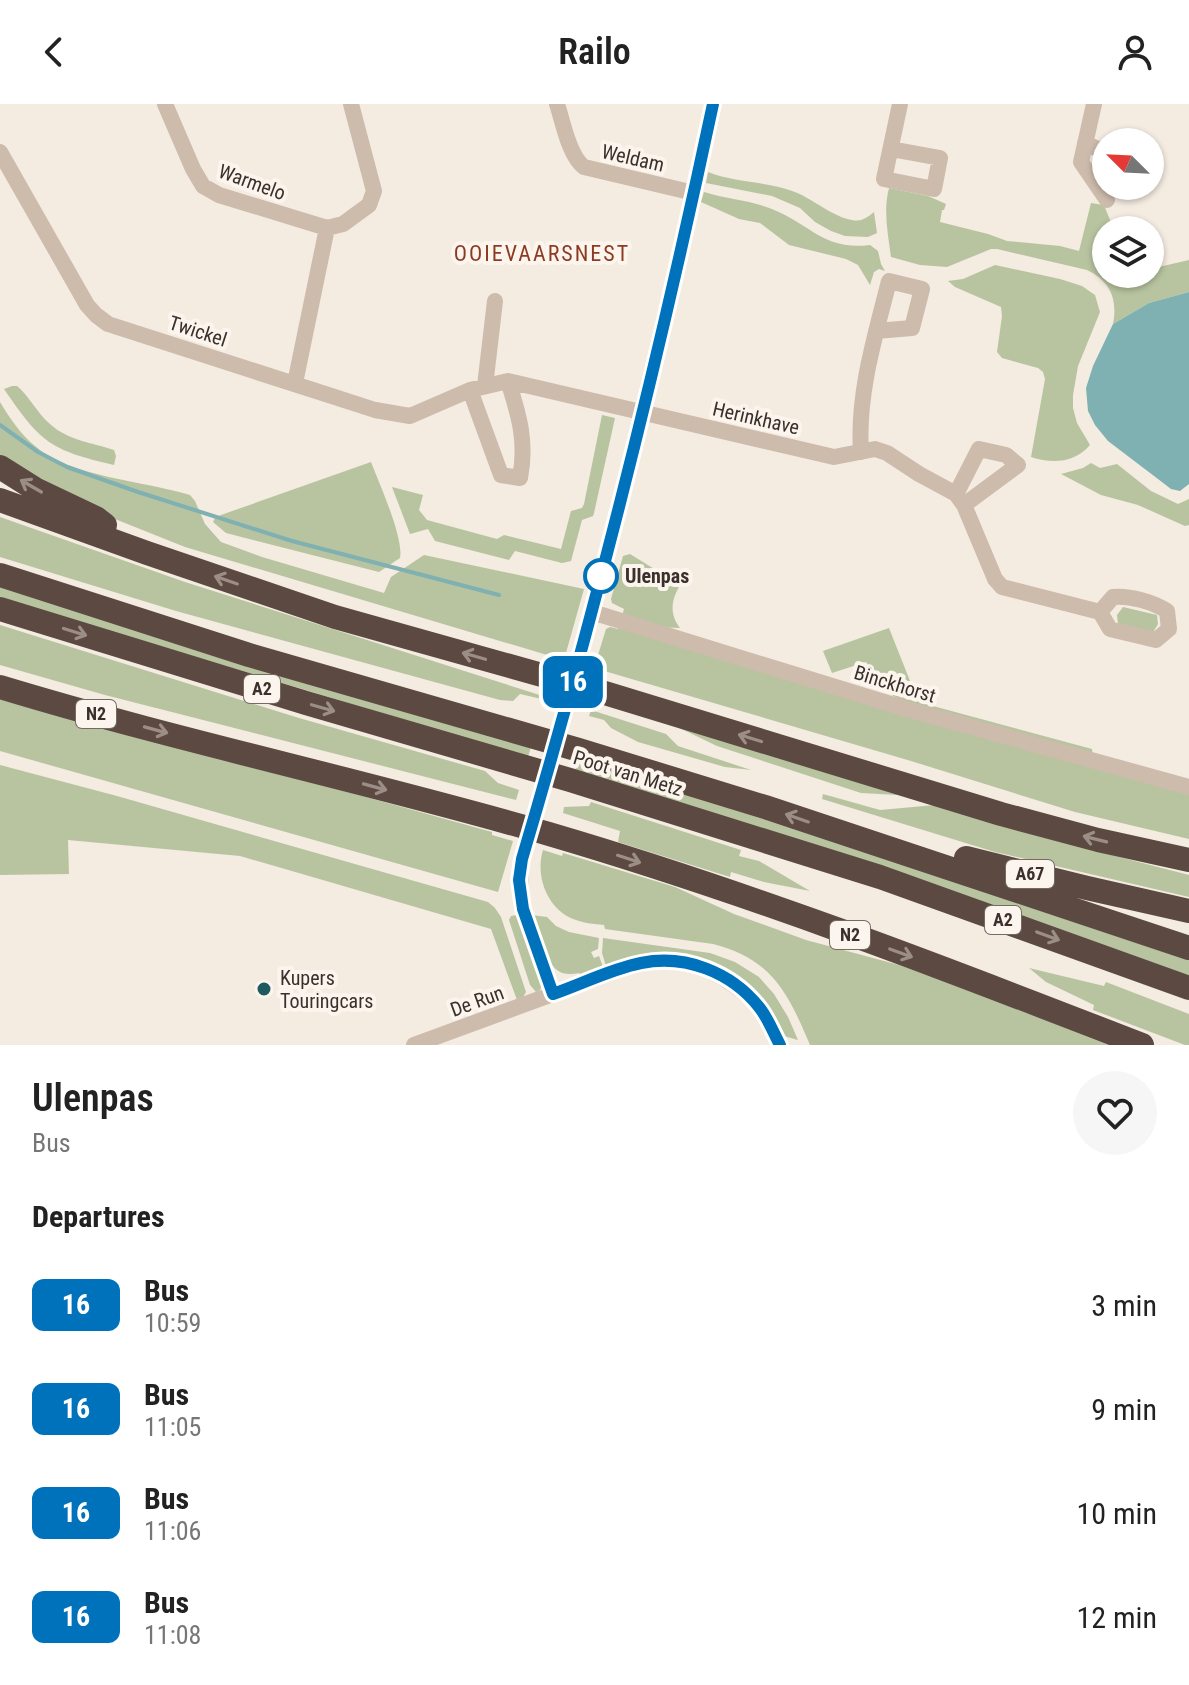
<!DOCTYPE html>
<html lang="en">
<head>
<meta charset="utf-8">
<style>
  :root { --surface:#fff; --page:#f6f6f6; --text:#222; --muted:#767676 }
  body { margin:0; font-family:"Roboto Condensed",sans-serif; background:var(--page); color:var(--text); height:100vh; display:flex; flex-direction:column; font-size:30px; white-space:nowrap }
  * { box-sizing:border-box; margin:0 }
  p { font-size:26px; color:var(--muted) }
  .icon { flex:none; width:44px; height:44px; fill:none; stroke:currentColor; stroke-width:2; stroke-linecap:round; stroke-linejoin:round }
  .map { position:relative; height:941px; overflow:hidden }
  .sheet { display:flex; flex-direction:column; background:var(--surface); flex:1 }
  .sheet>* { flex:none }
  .badge { padding:0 16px; border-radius:12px; font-size:28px; line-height:52px }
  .needle { width:52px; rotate:294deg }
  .tools { position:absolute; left:1092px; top:24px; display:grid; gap:16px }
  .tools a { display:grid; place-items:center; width:72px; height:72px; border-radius:50%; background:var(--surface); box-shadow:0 2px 6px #0004; font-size:40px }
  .map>.badge { position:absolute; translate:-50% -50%; box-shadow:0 0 0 4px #fff }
  h2 { padding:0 32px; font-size:30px; line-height:72px }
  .round { display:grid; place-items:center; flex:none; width:84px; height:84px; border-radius:42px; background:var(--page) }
  .headline { display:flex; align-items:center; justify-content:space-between; height:136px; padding:0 32px }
  h1 { font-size:38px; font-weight:600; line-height:60px }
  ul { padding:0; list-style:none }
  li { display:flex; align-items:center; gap:24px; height:104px; padding:0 32px }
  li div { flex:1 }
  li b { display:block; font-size:30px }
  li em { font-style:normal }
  li .badge { min-width:88px; font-weight:700; text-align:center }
  header { display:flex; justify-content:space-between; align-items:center; height:104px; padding:0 32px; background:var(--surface); font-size:36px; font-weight:600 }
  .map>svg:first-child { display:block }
  .green { fill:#b8c4a0 }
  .water { fill:#7fb0b2 }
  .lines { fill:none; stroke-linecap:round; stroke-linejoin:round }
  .stream { stroke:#7fb0b2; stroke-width:4 }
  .minor { stroke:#cdbbac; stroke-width:16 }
  .highway { stroke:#5c4a42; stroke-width:24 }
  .oneway { stroke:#9c8e87 }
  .line-casing { stroke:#fff; stroke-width:18 }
  .line { stroke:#0072bc; stroke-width:12 }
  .stop-dot { fill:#fff; stroke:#0072bc; stroke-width:4 }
  .poi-dot { fill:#1f5a5e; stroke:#fbf5ee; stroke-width:3 }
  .labels { text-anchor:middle; stroke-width:8; stroke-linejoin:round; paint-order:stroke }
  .shield { fill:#fbf5ee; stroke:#756b66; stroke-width:2 }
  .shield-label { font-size:18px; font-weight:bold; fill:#3b302b }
  .street-label { font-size:20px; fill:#3b302b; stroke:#fbf5ee }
  .stop-label { font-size:20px; font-weight:bold; fill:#3b302b; stroke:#fbf5ee; text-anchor:start }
  .poi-label { font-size:20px; fill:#3b302b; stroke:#fbf5ee; text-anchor:start }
  .neighbourhood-label { font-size:22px; letter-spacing:2px; fill:#8c3b22; stroke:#fbf5ee }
</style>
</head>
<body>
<header><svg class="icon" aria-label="back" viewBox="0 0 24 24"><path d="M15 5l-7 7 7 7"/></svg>Railo<svg class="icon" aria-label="person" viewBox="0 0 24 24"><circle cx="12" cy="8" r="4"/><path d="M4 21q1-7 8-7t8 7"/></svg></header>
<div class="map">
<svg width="1189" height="941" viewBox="0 0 1189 941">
  <rect width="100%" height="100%" fill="#f4ebe1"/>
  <!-- green -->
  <path class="green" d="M708 68C736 79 767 77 795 88 813 95 833 113 852 116 861 118 867 114 874 108L877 129 868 133 845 132 831 127 815 118 800 104 772 92 706 79Z
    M889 84 928 92 946 100 944 106H942L940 118 988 130 1007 137 1060 142 1079 147 1091 99 1104 101 1114 126H1106V170H1150V165L1189 156V188L1149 199 1113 220C1118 195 1110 177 1087 166L997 145H991L947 163 920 161 891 153C888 130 883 106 889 84Z
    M704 88C726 95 750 96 772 105 810 120 824 147 870 141L878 147 881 160 885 167 879 165 874 168 870 181 858 161 846 155 789 141 760 119 739 115 701 98Z
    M995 161 1060 175 1082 182 1095 191 1100 208 1078 262 1073 291V304L1077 319 1090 341C1075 359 1052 360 1031 353L1045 275 1043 268 1038 264 1002 254 997 248 1002 212 1001 203 955 183 948 177 963 175Z
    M12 282H17C30 293 37 309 50 320 67 336 93 339 114 346L116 352 114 361C50 346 41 339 4 285Z
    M0 298C9 313 21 331 35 342 70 373 145 377 190 391L195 397 205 420 221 438 262 453 384 489 391 473 424 451 584 485 564 556 185 443 95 407 0 357Z
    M602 311 615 314 594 409 593 412 582 416 571 457 562 459 515 447 509 456 435 437 428 425 410 430 392 383 423 391 419 406 427 416 497 435 504 431 561 445 571 407 582 404 584 400Z
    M371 358C379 379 404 434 400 454L379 468 226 429 213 418 215 414 221 411Z
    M1091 359 1100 364 1117 360 1151 387 1178 400 1189 395V421L1185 422 1138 401 1101 391 1061 370 1083 364Z
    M0 413 185 478 546 593V596L520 590 513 597 500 596 176 507 0 453Z
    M630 450 656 466 676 468 679 470 682 478C672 493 668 509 680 524L658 523 622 512 624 505 612 499 611 495 623 452Z
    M0 482 531 643 528 653 0 494Z
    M1123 503 1157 511 1158 520 1152 530 1118 521 1117 511Z
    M619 520 1189 690V735L1075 708 911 657 594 564 606 525 610 523 618 525Z
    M0 521 299 614 485 667 498 679 519 686 516 696 105 591 0 561Z
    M889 524 914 587 922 597 933 602 1092 645 1093 652 915 602 893 592 866 558 832 569 823 547Z
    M0 594 276 668 492 728V731L513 737 498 788 0 647Z
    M591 606 666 630 678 642 751 666 725 663 638 638 611 624 604 616 589 612Z
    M669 619 898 691 861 689 717 642Z
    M578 655 1189 853V872L1033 815 883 764 575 667Z
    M0 661 117 692 488 798 495 804 501 813 526 888 523 893 517 896 491 825 240 752 68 736 69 770 0 771Z
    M823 690 880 706 935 701 1096 747 1189 771V793L995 748 822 695Z
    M591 698 741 746 739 752 759 757 810 787 764 778 731 768 730 773 618 738 620 727 563 709 564 703 589 702Z
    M543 746 562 752 563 749 675 783 734 810 806 836 899 861 981 890 1108 941H810C788 889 772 855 713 840L605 825 604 821C594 820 583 819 573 815 547 804 535 772 543 746Z
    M517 811 542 882 540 886 536 888 530 881 509 816 511 812Z
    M531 811 547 813 556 822 569 828 599 834 598 845 591 848 594 854 599 852 603 863 581 872 579 869C565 872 555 869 549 855L547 856Z
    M603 834 710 849 735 858 759 873 774 890 788 913 798 936 784 932 761 894 735 872 720 863 606 862 602 849Z
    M1029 864 1104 882 1106 878 1189 910V941H1185L1093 906 1094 901 1046 878Z"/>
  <!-- water -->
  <path class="water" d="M1189 188V380L1180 387 1171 385 1158 375 1108 337 1095 321 1088 307 1086 284 1093 262 1113 220 1149 199Z"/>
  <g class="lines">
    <!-- stream -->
    <path class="stream" d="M0 321 38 348 67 363 138 388 292 437 499 491"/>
    <!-- minor -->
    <path class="minor" d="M165 0 193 65 203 82 219 91 327 124 343 120 369 101 374 87 351 0
      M557 0C563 18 569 52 584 63L694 89
      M1094 0 1081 58 1107 96
      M1085 39 1106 49
      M891 45 940 54 934 85 884 75 900 0
      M0 48 87 201 96 211 108 220 375 306 410 312 470 286 508 277 834 353 875 345 887 349 919 370 956 390 964 401 995 475 1002 483 1100 508 1110 525 1156 536 1169 525 1167 507C1153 498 1129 491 1113 493L1100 508
      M295 279 327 124
      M485 282 495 197
      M470 286 501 371 520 374C527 338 519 311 508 277
      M861 348C857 290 875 233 889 177L922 185 912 224 876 227
      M956 390 979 345 1006 351 1018 361 964 401
      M615 420 696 82 713 0
      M553 890C536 844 514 805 522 755L592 508 910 606 1189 683
      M414 941 626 863C668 852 699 856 734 881 743 888 751 894 758 902 768 914 773 928 780 941"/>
    <!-- highway -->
    <path class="highway" d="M0 363 35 385 96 414 105 421
      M0 396 147 449 335 513 595 586 1001 710 1098 736 1189 756
      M0 471 249 551 579 646 765 703 1189 844
      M0 505 306 599 570 676 880 773 1189 884
      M0 583C181 638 367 677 549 730 750 789 947 865 1142 941
      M966 754 1087 784 1189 807"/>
  </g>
  <!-- one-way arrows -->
  <defs><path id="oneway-shaft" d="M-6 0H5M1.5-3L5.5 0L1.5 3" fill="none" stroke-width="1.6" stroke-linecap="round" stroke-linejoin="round" transform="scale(2)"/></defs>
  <g class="oneway">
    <use href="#oneway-shaft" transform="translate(31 382) rotate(-150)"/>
    <use href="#oneway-shaft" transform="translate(226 476) rotate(-161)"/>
    <use href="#oneway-shaft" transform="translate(75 528) rotate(17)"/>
    <use href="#oneway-shaft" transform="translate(474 552) rotate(-164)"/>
    <use href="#oneway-shaft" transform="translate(323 604) rotate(16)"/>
    <use href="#oneway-shaft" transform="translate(156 626) rotate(15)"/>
    <use href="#oneway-shaft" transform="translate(750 634) rotate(-163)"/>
    <use href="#oneway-shaft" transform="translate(375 683) rotate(15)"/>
    <use href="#oneway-shaft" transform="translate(797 714) rotate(-161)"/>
    <use href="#oneway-shaft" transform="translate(1095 735) rotate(-166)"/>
    <use href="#oneway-shaft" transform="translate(629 755) rotate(18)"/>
    <use href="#oneway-shaft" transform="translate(1048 832) rotate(20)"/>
    <use href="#oneway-shaft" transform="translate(901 849) rotate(20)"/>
  </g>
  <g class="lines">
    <defs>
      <path id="line" d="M713 0C659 254 596 506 522 755L519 776 523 805 553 890C582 880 611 865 641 859 685 850 731 868 759 903 768 914 773 928 780 941"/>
    </defs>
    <!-- line casing -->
    <use href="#line" class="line-casing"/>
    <!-- line -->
    <use href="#line" class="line"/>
  </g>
  <!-- markers -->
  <circle class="stop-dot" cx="601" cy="472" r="16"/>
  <circle class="poi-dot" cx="264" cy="885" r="8"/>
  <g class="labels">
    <!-- shield labels -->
    <g class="shield">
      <rect x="244" y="571" width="36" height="28" rx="6"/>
      <rect x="76" y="596" width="40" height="28" rx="6"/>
      <rect x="1006" y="756" width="48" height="28" rx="6"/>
      <rect x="985" y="802" width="36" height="28" rx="6"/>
      <rect x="830" y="817" width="40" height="28" rx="6"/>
    </g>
    <g class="shield-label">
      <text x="262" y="591">A2</text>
      <text x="96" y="616">N2</text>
      <text x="1030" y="776">A67</text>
      <text x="1003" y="822">A2</text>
      <text x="850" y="837">N2</text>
    </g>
    <!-- street labels -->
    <g class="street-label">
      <text transform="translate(633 54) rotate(13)" y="7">Weldam</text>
      <text transform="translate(252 78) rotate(20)" y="7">Warmelo</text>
      <text transform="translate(198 227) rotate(18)" y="7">Twickel</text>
      <text transform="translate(756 314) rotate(13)" y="7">Herinkhave</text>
      <text transform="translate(895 580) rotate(17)" y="7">Binckhorst</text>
      <text transform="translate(628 669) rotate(17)" y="7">Poot van Metz</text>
      <text transform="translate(477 897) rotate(-20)" y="7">De Run</text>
    </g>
    <!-- stop labels -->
    <g class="stop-label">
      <text x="625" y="479">Ulenpas</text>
    </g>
    <!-- poi labels -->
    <g class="poi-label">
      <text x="280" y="881">Kupers<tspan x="280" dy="23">Touringcars</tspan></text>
    </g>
    <!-- neighbourhood labels -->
    <g class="neighbourhood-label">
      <text x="542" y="157">OOIEVAARSNEST</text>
    </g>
  </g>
</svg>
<div class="tools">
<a><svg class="needle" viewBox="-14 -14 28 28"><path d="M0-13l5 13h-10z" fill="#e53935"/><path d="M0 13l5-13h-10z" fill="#767676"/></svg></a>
<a><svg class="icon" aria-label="layers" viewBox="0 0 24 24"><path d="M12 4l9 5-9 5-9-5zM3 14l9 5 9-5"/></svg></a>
</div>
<b class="badge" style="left:573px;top:578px;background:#0072bc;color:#fff">16</b>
</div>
<section class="sheet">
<div class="headline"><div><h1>Ulenpas</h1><p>Bus</p></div><a class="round"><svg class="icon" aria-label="heart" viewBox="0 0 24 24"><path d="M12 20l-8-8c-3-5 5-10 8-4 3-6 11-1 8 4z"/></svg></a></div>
<h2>Departures</h2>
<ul>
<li><span class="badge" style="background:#0072bc;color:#fff">16</span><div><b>Bus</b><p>10:59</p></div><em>3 min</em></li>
<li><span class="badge" style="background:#0072bc;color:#fff">16</span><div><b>Bus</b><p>11:05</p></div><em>9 min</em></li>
<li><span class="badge" style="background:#0072bc;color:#fff">16</span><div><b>Bus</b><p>11:06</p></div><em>10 min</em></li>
<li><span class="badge" style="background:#0072bc;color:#fff">16</span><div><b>Bus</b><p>11:08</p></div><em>12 min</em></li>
</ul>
</section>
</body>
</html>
